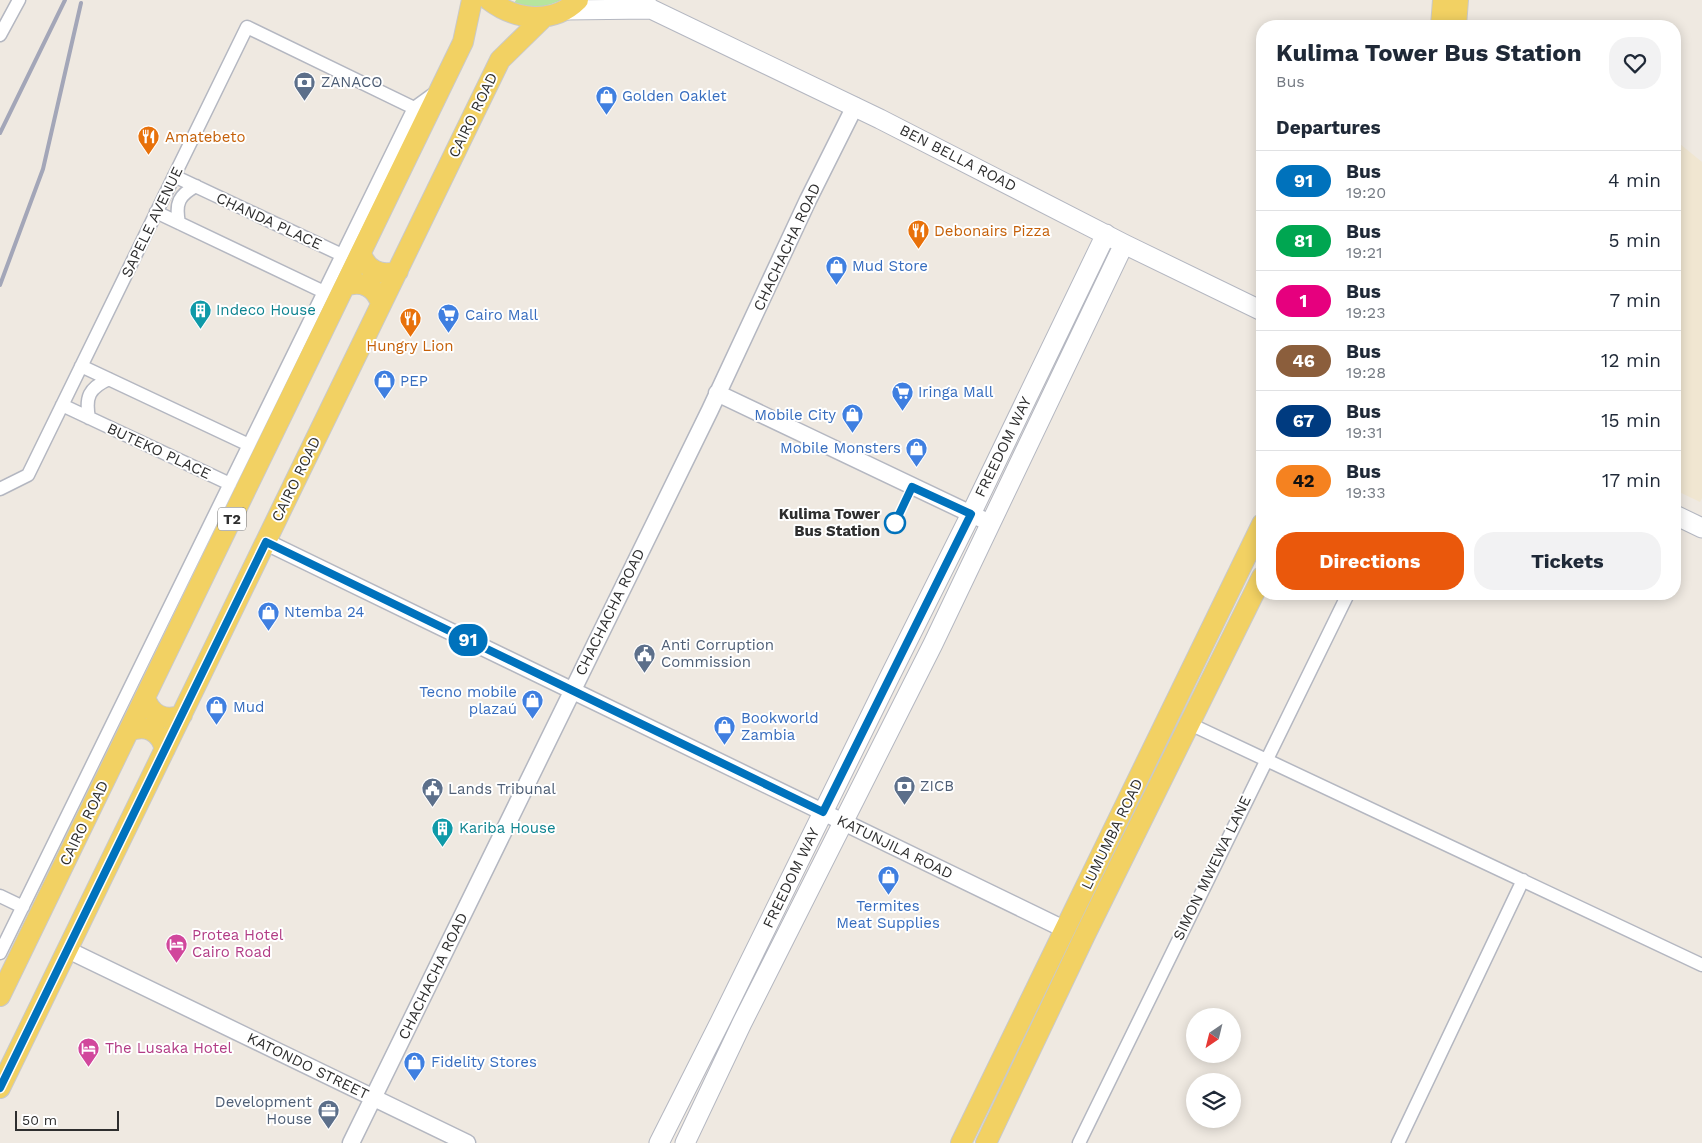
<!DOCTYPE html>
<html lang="en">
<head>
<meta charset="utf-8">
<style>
  :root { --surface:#fff; --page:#f2f2f3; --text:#1f2937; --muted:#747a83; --line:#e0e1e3; --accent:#ea580c }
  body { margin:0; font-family:"Work Sans",sans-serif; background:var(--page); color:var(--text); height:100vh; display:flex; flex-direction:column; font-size:19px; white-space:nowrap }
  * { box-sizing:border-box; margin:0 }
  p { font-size:16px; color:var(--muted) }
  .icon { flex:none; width:28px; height:28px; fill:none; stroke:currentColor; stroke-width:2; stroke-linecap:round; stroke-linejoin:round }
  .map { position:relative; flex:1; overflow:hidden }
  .details { position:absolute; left:1256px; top:20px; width:425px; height:580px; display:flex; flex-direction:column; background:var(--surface); border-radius:20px; box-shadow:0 2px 12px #0003 }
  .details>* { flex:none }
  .badge { padding:0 10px; border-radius:16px; font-size:18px; line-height:32px }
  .needle { width:32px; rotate:215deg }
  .buttons { position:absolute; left:1186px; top:1008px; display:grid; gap:10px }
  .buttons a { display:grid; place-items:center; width:55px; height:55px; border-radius:50%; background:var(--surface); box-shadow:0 2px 12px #0003; font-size:25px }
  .scale { position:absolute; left:15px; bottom:12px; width:104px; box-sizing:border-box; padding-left:5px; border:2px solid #2e2e2e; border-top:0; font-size:14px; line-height:18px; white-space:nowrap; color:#2e2e2e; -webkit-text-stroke:4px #fff; paint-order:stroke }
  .map>.badge { position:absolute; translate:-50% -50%; box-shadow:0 0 0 2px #fff }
  h2 { padding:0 20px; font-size:19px; line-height:45px }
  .round { display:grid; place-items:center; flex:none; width:52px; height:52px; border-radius:20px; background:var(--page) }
  .summary { display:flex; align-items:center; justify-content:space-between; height:85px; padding:0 20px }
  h1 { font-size:24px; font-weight:700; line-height:38px }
  .primary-button { display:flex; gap:10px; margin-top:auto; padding:10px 20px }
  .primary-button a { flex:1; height:58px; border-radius:20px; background:var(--accent); color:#fff; font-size:20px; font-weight:700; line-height:58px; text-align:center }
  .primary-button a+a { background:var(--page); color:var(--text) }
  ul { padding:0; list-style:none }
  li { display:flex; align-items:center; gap:15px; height:60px; padding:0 20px; border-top:1px solid var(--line) }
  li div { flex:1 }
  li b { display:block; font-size:19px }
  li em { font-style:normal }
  li .badge { min-width:55px; font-weight:700; text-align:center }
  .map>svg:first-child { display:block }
  .education { fill:#f0e6d1 }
  .green { fill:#b6e59e }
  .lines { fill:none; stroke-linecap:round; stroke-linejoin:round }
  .minor-casing { stroke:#b4b7c1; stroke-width:15 }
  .tertiary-casing { stroke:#b4b7c1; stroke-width:19 }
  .secondary-casing { stroke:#b4b7c1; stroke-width:21 }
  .primary-casing { stroke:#c9c9c9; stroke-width:22 }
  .minor { stroke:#fff; stroke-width:12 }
  .tertiary { stroke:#fff; stroke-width:16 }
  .secondary { stroke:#fff; stroke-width:19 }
  .primary { stroke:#f2d163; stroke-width:20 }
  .rail { stroke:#a3a6b8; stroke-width:4 }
  .line-casing { stroke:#fff; stroke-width:11 }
  .line { stroke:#0072bc; stroke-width:8 }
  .stop-dot { fill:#fff; stroke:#0072bc; stroke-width:2.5 }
  .labels { text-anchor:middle; stroke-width:4; stroke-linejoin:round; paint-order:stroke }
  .shield { fill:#fff; stroke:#6d6d6d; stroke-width:1 }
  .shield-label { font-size:14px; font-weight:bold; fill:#2e2e2e }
  .service-label { font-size:15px; fill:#4e5e75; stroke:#fff; text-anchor:start }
  .shop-label { font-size:15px; fill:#366cbe; stroke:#fff; text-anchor:start }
  .street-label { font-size:15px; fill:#2e2e2e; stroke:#fff }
  .food-label { font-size:15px; fill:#c56008; stroke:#fff; text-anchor:start }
  .culture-label { font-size:15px; fill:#0d838f; stroke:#fff; text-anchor:start }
  .stop-label { font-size:15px; font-weight:bold; fill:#2e2e2e; stroke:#fff; text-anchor:end }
  .hotel-label { font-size:15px; fill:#b23c85; stroke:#fff; text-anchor:start }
</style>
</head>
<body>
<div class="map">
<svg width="1702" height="1143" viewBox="0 0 1702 1143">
  <rect width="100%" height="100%" fill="#efe9e1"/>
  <!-- education -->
  <path class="education" d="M1675 140 1702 162V498L1700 502 1675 490Z"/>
  <!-- green -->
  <path class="green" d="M516 0H561C543 9 533 7 513 5Z"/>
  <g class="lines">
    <defs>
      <path id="minor" d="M0 35 19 0
        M174 176 342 255
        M156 212 324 292
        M179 223C175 203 179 195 196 186
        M81 366 249 445
        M62 405 230 484
        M89 418C85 397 89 388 109 379
        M0 489 28 475 247 27 414 108
        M1190 724 1702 965
        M0 896 23 907
        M0 953 414 108 436 92
        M1079 1143 1348 594
        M1398 1143 1523 880"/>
      <path id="tertiary" d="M717 393 990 523
        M266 542 1066 930
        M68 950 467 1143
        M351 1143 710 410 808 200 855 106"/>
      <path id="secondary" d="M641 0 651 9 880 119 1124 244 1262 311
        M564 10 651 9
        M1675 515 1702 528
        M659 1143 720 1022 890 676 971 514 1106 234
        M685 1143 742 1023 933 644 1124 244"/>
      <path id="primary" d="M489 0C515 20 553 25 578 0
        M1441 26 1443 0
        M1456 26 1458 0
        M361 253C366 270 381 277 398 271
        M345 286C362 280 376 287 381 304
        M145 697C150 715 165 722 182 715
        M129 731C146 724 160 731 165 749
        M0 996 463 42 472 0
        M0 1088 500 60 544 17
        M961 1143 1262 524
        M986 1143 1085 935 1262 577"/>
    </defs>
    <!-- minor casing -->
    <use href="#minor" class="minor-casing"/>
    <!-- tertiary casing -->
    <use href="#tertiary" class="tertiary-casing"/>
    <!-- secondary casing -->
    <use href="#secondary" class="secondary-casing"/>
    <!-- primary casing -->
    <use href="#primary" class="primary-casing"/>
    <!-- minor -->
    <use href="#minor" class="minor"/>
    <!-- tertiary -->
    <use href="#tertiary" class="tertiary"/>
    <!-- secondary -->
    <use href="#secondary" class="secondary"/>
    <!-- primary -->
    <use href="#primary" class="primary"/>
    <!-- rail -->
    <path class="rail" d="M0 133 65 0
      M0 285 43 169 81 3"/>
  </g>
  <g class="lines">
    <defs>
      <path id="line" d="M0 1088 266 542 823 812 971 514 912 487 895 523"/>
    </defs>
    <!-- line casing -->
    <use href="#line" class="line-casing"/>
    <!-- line -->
    <use href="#line" class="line"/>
  </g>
  <!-- icons -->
  <defs>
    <symbol id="bank-pin" viewBox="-11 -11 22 30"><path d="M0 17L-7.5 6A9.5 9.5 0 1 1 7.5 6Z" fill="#5c6f8a" stroke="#fff"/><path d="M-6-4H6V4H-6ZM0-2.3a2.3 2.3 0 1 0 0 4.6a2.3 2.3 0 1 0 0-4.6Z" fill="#fff"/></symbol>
    <symbol id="shop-pin" viewBox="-11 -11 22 30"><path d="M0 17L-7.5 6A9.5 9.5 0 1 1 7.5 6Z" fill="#3f7fe0" stroke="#fff"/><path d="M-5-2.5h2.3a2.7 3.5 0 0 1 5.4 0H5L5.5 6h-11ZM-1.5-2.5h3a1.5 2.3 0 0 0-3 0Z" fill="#fff"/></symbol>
    <symbol id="restaurant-pin" viewBox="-11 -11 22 30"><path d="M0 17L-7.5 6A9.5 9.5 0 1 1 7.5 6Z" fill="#e8710a" stroke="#fff"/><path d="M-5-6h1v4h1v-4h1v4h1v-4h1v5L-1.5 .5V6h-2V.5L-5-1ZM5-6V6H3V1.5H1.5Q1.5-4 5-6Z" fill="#fff"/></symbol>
    <symbol id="building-pin" viewBox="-11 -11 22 30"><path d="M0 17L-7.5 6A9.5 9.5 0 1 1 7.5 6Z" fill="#0f9aa8" stroke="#fff"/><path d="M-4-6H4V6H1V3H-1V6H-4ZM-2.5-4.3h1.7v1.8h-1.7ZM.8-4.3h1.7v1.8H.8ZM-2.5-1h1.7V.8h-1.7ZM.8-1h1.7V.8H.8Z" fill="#fff"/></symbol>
    <symbol id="supermarket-pin" viewBox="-11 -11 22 30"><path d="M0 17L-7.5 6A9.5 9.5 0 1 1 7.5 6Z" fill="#3f7fe0" stroke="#fff"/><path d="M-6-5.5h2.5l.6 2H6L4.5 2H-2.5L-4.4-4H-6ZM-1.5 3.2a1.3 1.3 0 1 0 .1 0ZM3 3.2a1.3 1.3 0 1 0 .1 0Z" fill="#fff"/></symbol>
    <symbol id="civic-pin" viewBox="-11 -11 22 30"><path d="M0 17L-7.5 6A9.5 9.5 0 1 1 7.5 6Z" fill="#5c6f8a" stroke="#fff"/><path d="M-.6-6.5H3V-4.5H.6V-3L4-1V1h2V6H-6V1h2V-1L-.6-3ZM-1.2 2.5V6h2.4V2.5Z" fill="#fff"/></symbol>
    <symbol id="hotel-pin" viewBox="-11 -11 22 30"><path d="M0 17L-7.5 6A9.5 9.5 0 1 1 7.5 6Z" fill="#d1479c" stroke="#fff"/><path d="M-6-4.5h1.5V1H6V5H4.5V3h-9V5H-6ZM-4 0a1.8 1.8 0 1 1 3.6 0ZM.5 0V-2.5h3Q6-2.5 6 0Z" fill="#fff"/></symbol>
    <symbol id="office-pin" viewBox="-11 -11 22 30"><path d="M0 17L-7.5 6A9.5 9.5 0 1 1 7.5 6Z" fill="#5c6f8a" stroke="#fff"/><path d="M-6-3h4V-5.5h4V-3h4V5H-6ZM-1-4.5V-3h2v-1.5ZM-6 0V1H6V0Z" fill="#fff"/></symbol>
  </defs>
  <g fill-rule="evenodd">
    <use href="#bank-pin" x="292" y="70" width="25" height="34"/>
    <use href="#shop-pin" x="594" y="84" width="25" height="34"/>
    <use href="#restaurant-pin" x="136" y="124" width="25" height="34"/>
    <use href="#restaurant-pin" x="906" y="218" width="25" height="34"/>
    <use href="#shop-pin" x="824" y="254" width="25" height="34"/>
    <use href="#building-pin" x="188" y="298" width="25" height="34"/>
    <use href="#supermarket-pin" x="436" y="302" width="25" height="34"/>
    <use href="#restaurant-pin" x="398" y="306" width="25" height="34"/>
    <use href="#shop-pin" x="372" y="368" width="25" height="34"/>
    <use href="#supermarket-pin" x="890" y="380" width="25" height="34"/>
    <use href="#shop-pin" x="840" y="402" width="25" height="34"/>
    <use href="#shop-pin" x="904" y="436" width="25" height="34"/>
    <use href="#shop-pin" x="256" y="600" width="25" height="34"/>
    <use href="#civic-pin" x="632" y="642" width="25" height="34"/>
    <use href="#shop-pin" x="520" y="688" width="25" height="34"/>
    <use href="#shop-pin" x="204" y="694" width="25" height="34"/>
    <use href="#shop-pin" x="712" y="714" width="25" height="34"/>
    <use href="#bank-pin" x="892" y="774" width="25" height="34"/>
    <use href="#civic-pin" x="420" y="776" width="25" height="34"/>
    <use href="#building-pin" x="430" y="816" width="25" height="34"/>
    <use href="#shop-pin" x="876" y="864" width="25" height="34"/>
    <use href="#hotel-pin" x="164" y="932" width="25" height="34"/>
    <use href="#hotel-pin" x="76" y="1036" width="25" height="34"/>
    <use href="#shop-pin" x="402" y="1050" width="25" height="34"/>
    <use href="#office-pin" x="316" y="1098" width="25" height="34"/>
  </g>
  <!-- markers -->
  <circle class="stop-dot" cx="895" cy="523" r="10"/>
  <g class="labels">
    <!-- shield labels -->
    <rect class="shield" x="218" y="507.5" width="28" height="23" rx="4"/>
    <g class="shield-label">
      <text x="232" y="524">T2</text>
    </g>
    <!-- service labels -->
    <g class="service-label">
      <text x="321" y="87">ZANACO</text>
      <text x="661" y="650">Anti Corruption<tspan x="661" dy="17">Commission</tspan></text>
      <text x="920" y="791">ZICB</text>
      <text x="448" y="794">Lands Tribunal</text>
      <text x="312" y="1107" text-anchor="end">Development<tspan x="312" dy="17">House</tspan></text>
    </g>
    <!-- shop labels -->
    <g class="shop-label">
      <text x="622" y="101">Golden Oaklet</text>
      <text x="852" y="271">Mud Store</text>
      <text x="465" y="320">Cairo Mall</text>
      <text x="400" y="386">PEP</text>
      <text x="918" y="397">Iringa Mall</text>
      <text x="836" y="420" text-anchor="end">Mobile City</text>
      <text x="901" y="453" text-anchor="end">Mobile Monsters</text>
      <text x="284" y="617">Ntemba 24</text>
      <text x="517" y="697" text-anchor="end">Tecno mobile<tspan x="517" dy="17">plazaú</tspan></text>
      <text x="233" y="712">Mud</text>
      <text x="741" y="723">Bookworld<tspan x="741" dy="17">Zambia</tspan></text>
      <text x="888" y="911" text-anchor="middle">Termites<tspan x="888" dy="17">Meat Supplies</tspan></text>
      <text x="431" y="1067">Fidelity Stores</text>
    </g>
    <!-- street labels -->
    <g class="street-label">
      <text transform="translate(473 115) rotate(-64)" y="5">CAIRO ROAD</text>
      <text transform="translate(958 158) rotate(27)" y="5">BEN BELLA ROAD</text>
      <text transform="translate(269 221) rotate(25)" y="5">CHANDA PLACE</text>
      <text transform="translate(152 222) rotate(-64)" y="5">SAPELE AVENUE</text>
      <text transform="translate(787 247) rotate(-65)" y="5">CHACHACHA ROAD</text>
      <text transform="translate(1003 447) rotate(-64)" y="5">FREEDOM WAY</text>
      <text transform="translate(159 451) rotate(25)" y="5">BUTEKO PLACE</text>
      <text transform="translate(296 479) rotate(-64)" y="5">CAIRO ROAD</text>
      <text transform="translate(610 612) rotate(-64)" y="5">CHACHACHA ROAD</text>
      <text transform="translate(84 823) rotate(-64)" y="5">CAIRO ROAD</text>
      <text transform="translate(1112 834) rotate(-64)" y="5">LUMUMBA ROAD</text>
      <text transform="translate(895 847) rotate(26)" y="5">KATUNJILA ROAD</text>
      <text transform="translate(1212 868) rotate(-64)" y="5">SIMON MWEWA LANE</text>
      <text transform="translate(791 878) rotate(-64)" y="5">FREEDOM WAY</text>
      <text transform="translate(433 976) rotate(-64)" y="5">CHACHACHA ROAD</text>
      <text transform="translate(308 1066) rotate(26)" y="5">KATONDO STREET</text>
    </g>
    <!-- food labels -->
    <g class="food-label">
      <text x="165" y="142">Amatebeto</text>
      <text x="934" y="236">Debonairs Pizza</text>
      <text x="410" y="351" text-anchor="middle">Hungry Lion</text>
    </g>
    <!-- culture labels -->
    <g class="culture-label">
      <text x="216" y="315">Indeco House</text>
      <text x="459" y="833">Kariba House</text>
    </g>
    <!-- stop labels -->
    <g class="stop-label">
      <text x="880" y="519">Kulima Tower<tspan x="880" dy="17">Bus Station</tspan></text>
    </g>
    <!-- hotel labels -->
    <g class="hotel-label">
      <text x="192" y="940">Protea Hotel<tspan x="192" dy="17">Cairo Road</tspan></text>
      <text x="105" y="1053">The Lusaka Hotel</text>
    </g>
  </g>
</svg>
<div class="buttons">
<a><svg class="needle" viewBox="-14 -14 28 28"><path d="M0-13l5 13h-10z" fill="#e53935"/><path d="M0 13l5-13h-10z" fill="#747a83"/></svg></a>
<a><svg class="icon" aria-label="layers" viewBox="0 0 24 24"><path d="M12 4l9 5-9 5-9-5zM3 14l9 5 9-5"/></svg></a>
</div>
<div class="scale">50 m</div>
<b class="badge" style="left:468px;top:640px;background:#0072bc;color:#fff">91</b>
<section class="details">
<div class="summary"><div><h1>Kulima Tower Bus Station</h1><p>Bus</p></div><a class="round"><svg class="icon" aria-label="heart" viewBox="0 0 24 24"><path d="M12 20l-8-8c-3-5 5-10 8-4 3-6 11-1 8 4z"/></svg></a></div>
<h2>Departures</h2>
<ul>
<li><span class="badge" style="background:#0072bc;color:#fff">91</span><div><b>Bus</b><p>19:20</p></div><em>4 min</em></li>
<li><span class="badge" style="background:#00a651;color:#fff">81</span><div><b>Bus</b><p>19:21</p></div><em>5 min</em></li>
<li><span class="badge" style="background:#e6007e;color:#fff">1</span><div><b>Bus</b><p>19:23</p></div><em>7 min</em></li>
<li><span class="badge" style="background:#8b5e3c;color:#fff">46</span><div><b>Bus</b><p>19:28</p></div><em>12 min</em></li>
<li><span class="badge" style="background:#003b80;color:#fff">67</span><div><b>Bus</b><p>19:31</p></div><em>15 min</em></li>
<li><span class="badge" style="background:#f58220;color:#111">42</span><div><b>Bus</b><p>19:33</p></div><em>17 min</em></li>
</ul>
<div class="primary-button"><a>Directions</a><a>Tickets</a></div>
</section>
</div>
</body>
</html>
